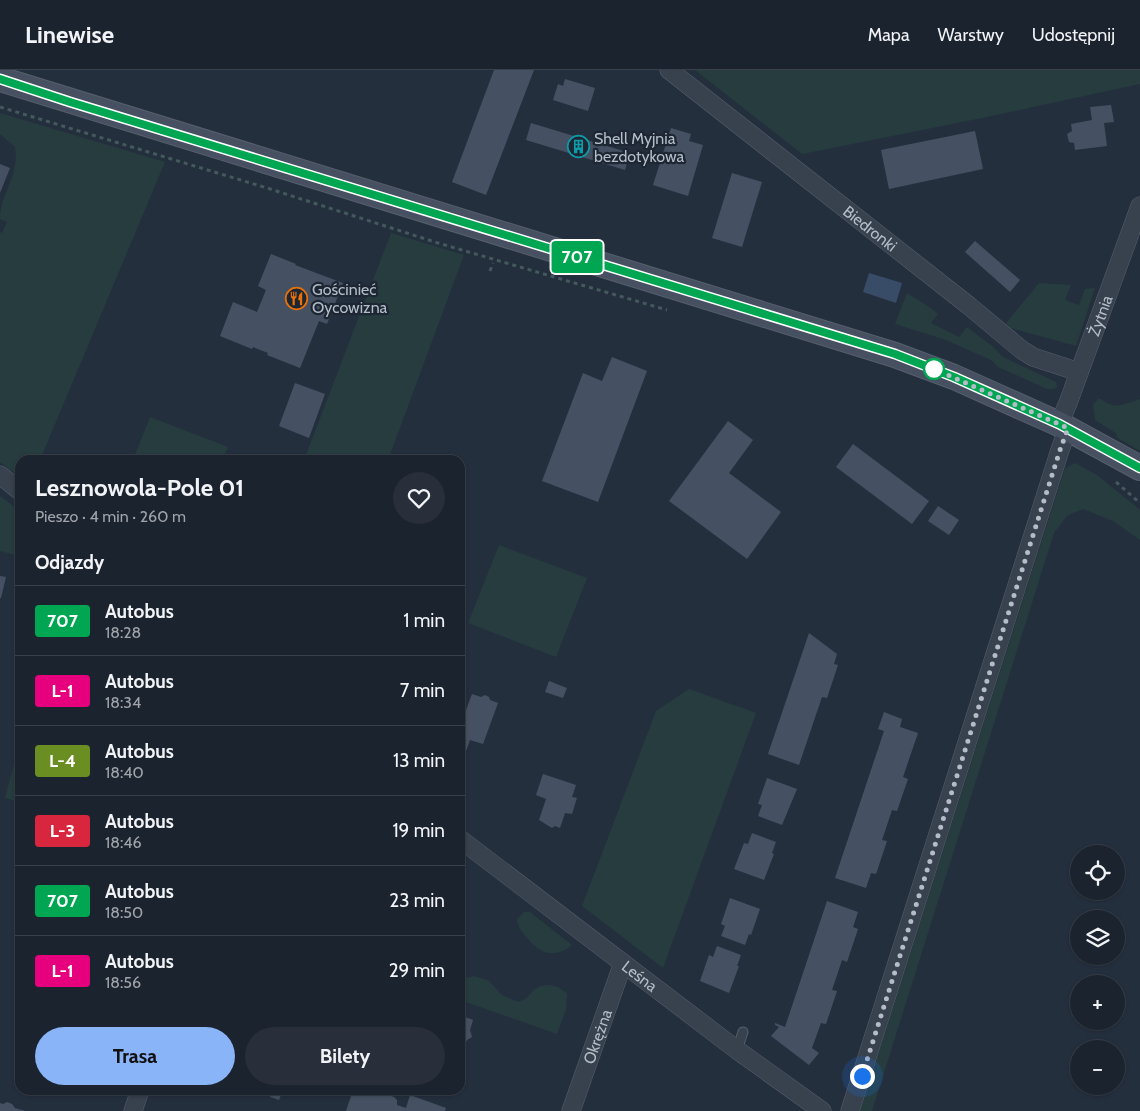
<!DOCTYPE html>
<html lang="pl">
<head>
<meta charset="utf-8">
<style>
  :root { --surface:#1b232e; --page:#282f3a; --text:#f1f3f6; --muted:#a0a4aa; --line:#39404a; --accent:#8ab4f8 }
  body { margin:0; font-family:Cabin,sans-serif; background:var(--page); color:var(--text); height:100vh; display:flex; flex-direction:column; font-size:19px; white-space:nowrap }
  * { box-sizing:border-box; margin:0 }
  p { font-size:16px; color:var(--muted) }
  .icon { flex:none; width:28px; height:28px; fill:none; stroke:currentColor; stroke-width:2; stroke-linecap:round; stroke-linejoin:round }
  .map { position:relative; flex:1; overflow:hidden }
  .panel { position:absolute; left:15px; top:385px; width:450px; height:640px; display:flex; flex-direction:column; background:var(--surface); border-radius:15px; box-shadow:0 1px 4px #0004,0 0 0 1px var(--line) }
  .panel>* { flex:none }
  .badge { padding:0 10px; border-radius:4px; font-size:18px; line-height:32px }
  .tools { position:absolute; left:1070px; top:775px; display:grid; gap:10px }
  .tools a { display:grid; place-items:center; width:55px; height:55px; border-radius:50%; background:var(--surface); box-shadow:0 1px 4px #0004,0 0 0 1px var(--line); font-size:25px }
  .you { position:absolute; width:25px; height:25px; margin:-12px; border:4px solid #fff; border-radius:50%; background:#1a73e8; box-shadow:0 0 0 8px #1a73e833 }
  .map>.badge { position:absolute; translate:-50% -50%; box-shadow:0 0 0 2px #fff }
  h2 { padding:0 20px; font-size:19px; line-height:45px }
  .round { display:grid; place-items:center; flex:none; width:52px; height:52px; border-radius:26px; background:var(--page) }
  .headline { display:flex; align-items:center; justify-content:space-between; height:85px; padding:0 20px }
  h1 { font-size:24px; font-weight:700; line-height:38px }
  .action { display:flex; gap:10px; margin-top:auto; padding:10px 20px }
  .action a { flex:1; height:58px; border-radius:30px; background:var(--accent); color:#111; font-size:20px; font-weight:700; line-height:58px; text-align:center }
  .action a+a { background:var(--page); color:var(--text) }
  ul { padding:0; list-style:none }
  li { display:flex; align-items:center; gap:15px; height:70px; padding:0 20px; border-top:1px solid var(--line) }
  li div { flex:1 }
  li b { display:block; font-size:19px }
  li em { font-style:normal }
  li .badge { min-width:55px; font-weight:700; text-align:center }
  header { display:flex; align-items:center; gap:30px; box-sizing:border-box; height:70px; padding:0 25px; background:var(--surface); border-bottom:1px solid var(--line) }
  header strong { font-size:24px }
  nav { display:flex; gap:28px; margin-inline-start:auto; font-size:18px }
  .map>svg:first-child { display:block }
  .green { fill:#263c3f }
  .water { fill:#394c67 }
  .building { fill:#455162 }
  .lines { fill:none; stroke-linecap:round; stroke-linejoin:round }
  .lane-casing { stroke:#565f6c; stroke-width:11 }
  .street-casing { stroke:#565f6c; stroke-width:19 }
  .secondary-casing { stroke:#565f6c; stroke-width:26 }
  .path { stroke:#44595c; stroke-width:3; stroke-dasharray:4 4; stroke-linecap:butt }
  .lane { stroke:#38414e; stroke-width:9 }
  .street { stroke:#38414e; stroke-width:18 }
  .secondary { stroke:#465061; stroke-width:24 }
  .line-casing { stroke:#fff; stroke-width:11 }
  .line { stroke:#00a651; stroke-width:8 }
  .walk { stroke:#b4bcc9; stroke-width:5; stroke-dasharray:0 9 }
  .stop-dot { fill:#fff; stroke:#00a651; stroke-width:2.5 }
  .labels { text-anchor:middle; stroke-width:4.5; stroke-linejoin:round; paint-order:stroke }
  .poi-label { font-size:16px; fill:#b4bcc9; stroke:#1d2633; text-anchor:start }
  .street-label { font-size:16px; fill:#b4bcc9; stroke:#1d2633 }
</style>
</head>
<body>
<header>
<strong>Linewise</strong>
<nav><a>Mapa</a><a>Warstwy</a><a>Udostępnij</a></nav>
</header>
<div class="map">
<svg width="1140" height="1041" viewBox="0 0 1140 1041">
  <rect width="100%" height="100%" fill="#242f3e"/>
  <!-- green -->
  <path class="green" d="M695 0H1140V14L982 48 802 84Z
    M0 43 165 92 40 390H20V405H17L0 392V162L2 163 7 152 0 149C0 124 20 105 15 77L0 64Z
    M391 163 464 185 388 390H304Z
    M1039 213 1071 215 1065 230 1079 235 1085 219 1095 218 1076 276 1011 258 1006 253Z
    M907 223 931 238 938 244 931 253 959 267 967 257 992 276 1003 287 1056 312 1057 317 1054 319H1047L998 297 991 290 946 270 895 254Z
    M1099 328C1116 340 1121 335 1140 329V381L1116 367 1117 364 1095 350 1093 335Z
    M150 347 228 377 223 390H133Z
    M1075 393 1097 405 1140 440V470L1113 451 1083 439 1067 446 1054 463 872 1041H860L1065 398Z
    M0 426 20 441V486L0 481Z
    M499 475 587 508 556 587 468 553Z
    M689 619 756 643 663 898 582 836 656 641Z
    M20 671V732L5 728Z
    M524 842H530L572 875C556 888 541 885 528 869 522 862 518 858 517 849Z
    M474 906 489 911 502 925 518 932C530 929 529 922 537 918 547 912 560 916 567 924L566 940 557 964 460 930V909Z"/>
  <!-- water -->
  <path class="water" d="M869 203 902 213 896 233 863 222Z"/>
  <!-- building -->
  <path class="building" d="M494 0H534L486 125 452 112Z
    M565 9 595 18 588 41 553 30 558 14 563 16Z
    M1111 35 1114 52 1104 53 1107 76 1075 80 1074 73 1069 72 1067 64 1072 61 1071 54 1092 50 1090 37Z
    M531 53 630 83 625 100 526 70Z
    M671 58 691 64 689 71 703 75 688 126 653 115Z
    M975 61 983 99 889 119 881 80Z
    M0 94 10 98 0 123Z
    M732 103 762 112 742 177 712 168Z
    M975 171 1020 210 1010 222 965 182Z
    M271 184 296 194 295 195 343 213 327 254 319 251 300 298 267 285 268 283 253 277 252 279 220 266 233 232 257 242 266 220 258 216Z
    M612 287 647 301 598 432 542 411 583 303 602 311Z
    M295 313 325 324 309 368 279 356Z
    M728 351 753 370 729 403 781 442 747 489 669 431Z
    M853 374 929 431 912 454 836 397Z
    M938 436 959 450 949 465 928 451Z
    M0 506 6 507 1 528H0Z
    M809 563 837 584 834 594 838 595 827 628 822 627 799 695 768 684Z
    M549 611 567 618 563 628 545 622Z
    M472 624 481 627 485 625 489 627 490 630 498 633 483 674 470 670 463 690 460 689V656Z
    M884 642 902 649 900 657 918 663 903 707 908 709 897 741 892 740 882 770 887 771 876 804 871 803 866 818 835 808 884 661 878 659Z
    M543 704 576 715 572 727 577 728 572 744 565 743 560 758 555 756 552 758 539 750 546 729 536 725Z
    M767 708 797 719 782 755 758 746 762 735 758 734Z
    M752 763 776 772 772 783 774 784 764 810 734 799 744 773 748 774Z
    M730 828 760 839 751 865 749 864 745 875 721 866 725 856 721 854Z
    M827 831 858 842 853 857 858 859 847 892 842 890 832 920 837 921 826 954 821 953 812 978 819 983 809 995 771 966 779 957 775 955V953L785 957Z
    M717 876 741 885 737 896H739L729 923 700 911 709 885 713 887Z
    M460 945 473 950 470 960 472 967 467 970 463 980 460 979Z
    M272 1020H292L290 1025 282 1022 279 1030 270 1027Z
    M353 1020H375L394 1027 397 1030V1035L406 1038 410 1025 446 1038 445 1041H346Z
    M7 1032 12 1034 15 1038 25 1041H0V1033L3 1034Z"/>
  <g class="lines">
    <defs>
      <path id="lane" d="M737 980 743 962"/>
      <g id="street">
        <path id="s1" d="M669 0 968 235 1022 280 1033 287 1079 302"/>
        <path id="s2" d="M1059 354 1068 333 1140 136"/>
        <path d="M0 405 20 421"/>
        <path id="s3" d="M460 769 737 980 822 1041"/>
        <path d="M133 1041 140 1020"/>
        <path id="s4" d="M571 1041 623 893"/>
        <path d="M850 1041 1060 380 1068 358"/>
      </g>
      <path id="secondary" d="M0 9 895 285 954 307 1059 354 1140 398"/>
    </defs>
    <!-- lane casing -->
    <use href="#lane" class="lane-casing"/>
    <!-- street casing -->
    <use href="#street" class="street-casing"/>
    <!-- secondary casing -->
    <use href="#secondary" class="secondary-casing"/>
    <!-- path -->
    <path class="path" d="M0 37 267 118 438 173 667 240
      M490 201 493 193
      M1116 412 1140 433"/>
    <!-- lane -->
    <use href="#lane" class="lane"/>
    <!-- street -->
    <use href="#street" class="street"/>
    <!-- secondary -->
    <use href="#secondary" class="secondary"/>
  </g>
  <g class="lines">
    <defs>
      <path id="line" d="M0 9 70 32 895 284 954 307 1059 354 1140 398"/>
    </defs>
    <!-- line casing -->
    <use href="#line" class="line-casing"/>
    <!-- line -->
    <use href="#line" class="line"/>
    <!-- walk -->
    <path class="walk" d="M862 1006 1060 380 1068 358 934 299"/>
  </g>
  <!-- icons -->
  <defs>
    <symbol id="building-ring" viewBox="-11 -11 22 22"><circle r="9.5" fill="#1d2633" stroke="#0f9aa8" stroke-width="1.5"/><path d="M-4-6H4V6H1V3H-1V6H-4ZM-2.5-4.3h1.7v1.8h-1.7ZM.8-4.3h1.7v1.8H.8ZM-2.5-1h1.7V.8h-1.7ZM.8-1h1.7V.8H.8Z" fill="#0f9aa8"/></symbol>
    <symbol id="restaurant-ring" viewBox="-11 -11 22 22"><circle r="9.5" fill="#1d2633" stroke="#e8710a" stroke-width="1.5"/><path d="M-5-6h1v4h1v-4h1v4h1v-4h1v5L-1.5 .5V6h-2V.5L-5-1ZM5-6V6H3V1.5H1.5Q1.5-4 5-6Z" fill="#e8710a"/></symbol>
  </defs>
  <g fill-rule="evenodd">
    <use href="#building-ring" x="566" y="64" width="25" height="25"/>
    <use href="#restaurant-ring" x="284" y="216" width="25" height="25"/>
  </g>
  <!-- markers -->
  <circle class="stop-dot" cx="934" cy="299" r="10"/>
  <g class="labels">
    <!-- poi labels -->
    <g class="poi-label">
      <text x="594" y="74">Shell Myjnia<tspan x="594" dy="18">bezdotykowa</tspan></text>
      <text x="312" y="225">Gościnieć<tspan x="312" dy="18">Oycowizna</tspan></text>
    </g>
    <!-- street labels -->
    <g class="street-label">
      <text dy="6" stroke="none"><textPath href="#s1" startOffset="256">Biedronki</textPath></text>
      <text dy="6" stroke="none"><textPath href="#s2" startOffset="116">Żytnia</textPath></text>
      <text dy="6" stroke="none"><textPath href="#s3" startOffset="226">Leśna</textPath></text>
      <text dy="6" stroke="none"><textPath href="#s4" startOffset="79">Okrężna</textPath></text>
    </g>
  </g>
</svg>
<div class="tools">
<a><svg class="icon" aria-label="locate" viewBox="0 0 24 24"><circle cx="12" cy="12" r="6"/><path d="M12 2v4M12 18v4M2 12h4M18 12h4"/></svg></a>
<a><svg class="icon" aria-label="layers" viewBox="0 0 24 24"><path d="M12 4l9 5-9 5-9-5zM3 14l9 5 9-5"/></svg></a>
<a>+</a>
<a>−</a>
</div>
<div class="you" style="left:862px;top:1006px"></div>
<b class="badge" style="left:577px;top:187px;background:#00a651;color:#fff">707</b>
<section class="panel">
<div class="headline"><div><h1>Lesznowola-Pole 01</h1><p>Pieszo · 4 min · 260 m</p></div><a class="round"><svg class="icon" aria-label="heart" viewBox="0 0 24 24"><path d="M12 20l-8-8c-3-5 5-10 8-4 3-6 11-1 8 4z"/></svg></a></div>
<h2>Odjazdy</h2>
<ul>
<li><span class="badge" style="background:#00a651;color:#fff">707</span><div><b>Autobus</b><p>18:28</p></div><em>1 min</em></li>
<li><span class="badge" style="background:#e6007e;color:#fff">L-1</span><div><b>Autobus</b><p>18:34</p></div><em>7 min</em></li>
<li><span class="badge" style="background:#6b8e23;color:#fff">L-4</span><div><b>Autobus</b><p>18:40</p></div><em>13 min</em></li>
<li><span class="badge" style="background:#d7263d;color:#fff">L-3</span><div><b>Autobus</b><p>18:46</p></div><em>19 min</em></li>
<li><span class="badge" style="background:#00a651;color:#fff">707</span><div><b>Autobus</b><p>18:50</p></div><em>23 min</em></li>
<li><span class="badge" style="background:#e6007e;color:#fff">L-1</span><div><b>Autobus</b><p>18:56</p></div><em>29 min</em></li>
</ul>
<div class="action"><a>Trasa</a><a>Bilety</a></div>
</section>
</div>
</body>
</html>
